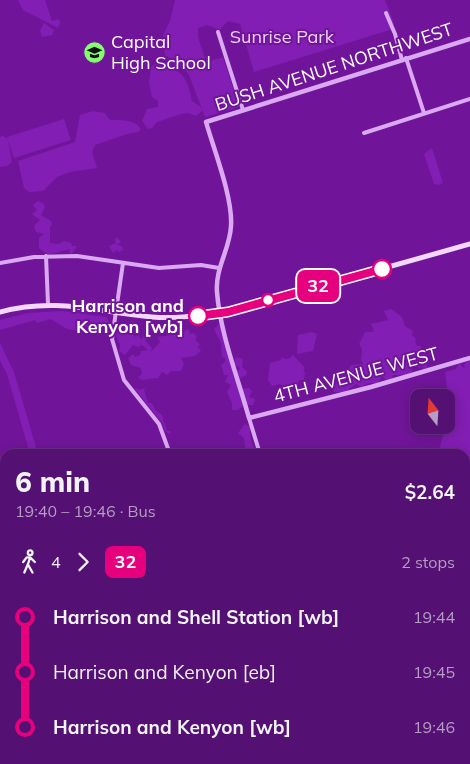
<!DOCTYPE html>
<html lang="en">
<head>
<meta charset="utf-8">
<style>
  :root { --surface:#541073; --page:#5d1e7b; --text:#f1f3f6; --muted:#b59dc4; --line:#6a3085 }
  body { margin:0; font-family:Mulish,sans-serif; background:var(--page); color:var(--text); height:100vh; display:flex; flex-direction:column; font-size:19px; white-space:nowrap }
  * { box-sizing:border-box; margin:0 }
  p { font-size:16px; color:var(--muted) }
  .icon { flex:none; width:28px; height:28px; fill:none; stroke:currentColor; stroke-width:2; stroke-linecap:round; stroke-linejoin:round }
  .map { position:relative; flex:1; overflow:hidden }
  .drawer { position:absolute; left:0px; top:449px; width:470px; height:316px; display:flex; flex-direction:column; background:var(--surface); border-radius:15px 15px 0 0; box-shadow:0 2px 12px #0003,0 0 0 1px var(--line) }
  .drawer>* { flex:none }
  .badge { padding:0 10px; border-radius:8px; font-size:18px; line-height:32px }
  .needle { width:32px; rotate:343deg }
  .tools { position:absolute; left:410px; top:389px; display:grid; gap:10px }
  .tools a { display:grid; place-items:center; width:45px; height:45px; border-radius:10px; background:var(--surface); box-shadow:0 2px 12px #0003,0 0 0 1px var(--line); font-size:25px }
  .map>.badge { position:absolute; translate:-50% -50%; box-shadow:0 0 0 2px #fff }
  .legs { display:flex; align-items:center; gap:8px; height:55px; padding:0 15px; font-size:16px }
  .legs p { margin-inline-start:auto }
  .summary { display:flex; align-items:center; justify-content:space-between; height:85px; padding:0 15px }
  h1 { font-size:28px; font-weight:800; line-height:38px }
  ul { padding:0 15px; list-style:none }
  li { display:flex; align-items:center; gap:18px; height:55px; font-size:19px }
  li i { display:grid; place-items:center; width:8px; height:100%; margin:0 6px; background:currentColor }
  li i::after { content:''; width:12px; height:12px; margin:-6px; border:4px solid; border-radius:50%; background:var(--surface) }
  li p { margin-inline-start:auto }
  li:first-child i { background:linear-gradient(#0000 50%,currentColor 0) }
  li:last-child i { background:linear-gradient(currentColor 50%,#0000 0) }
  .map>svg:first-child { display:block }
  .green { fill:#821eb3 }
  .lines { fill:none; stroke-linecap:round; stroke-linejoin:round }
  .minor { stroke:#daa9f2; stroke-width:4 }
  .tertiary { stroke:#daa9f2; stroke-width:4.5 }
  .secondary { stroke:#f1d8fc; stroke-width:5 }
  .primary { stroke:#fcf5ff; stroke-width:5.5 }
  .line-1-casing { stroke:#fff; stroke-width:11 }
  .line-1 { stroke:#e6007e; stroke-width:8 }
  .stop-1-dot { fill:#fff; stroke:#e6007e; stroke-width:2.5 }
  .labels { text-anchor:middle; stroke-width:4; stroke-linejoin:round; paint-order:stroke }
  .park-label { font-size:18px; fill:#eed1fc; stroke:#701599 }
  .poi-label { font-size:18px; fill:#fff; stroke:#701599; text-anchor:start }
  .street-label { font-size:18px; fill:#fff; stroke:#701599 }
  .stop-label { font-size:18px; font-weight:bold; fill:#fff; stroke:#701599; text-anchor:end }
</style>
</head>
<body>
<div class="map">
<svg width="470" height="764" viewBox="0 0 470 764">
  <rect width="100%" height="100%" fill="#701599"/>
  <!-- green -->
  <path class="green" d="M18 0H45L52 21 59 19 60 23 58 28 23 10Z
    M175 0H385L394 23 393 29 254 72 240 24 228 21 219 30 207 25 198 28V37L205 58 203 63 223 57 239 107 205 117 189 75 183 67 165 55 163 35 170 21Z
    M44 23 54 30 52 35 42 37 40 31Z
    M158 62C182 71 187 75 192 101L201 107 202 111 196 116 188 113 181 114 157 122 152 128 148 129 142 121 147 109 158 107V101L152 97 149 83 151 67Z
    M93 111 105 113 110 120C121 120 134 119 141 129L138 132 127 134 95 145 92 152 97 168 70 172 57 177 43 191 29 192 24 188 18 161 75 142 80 115Z
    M64 119 71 140 14 158 8 140 12 162 7 166 0 167V137L3 136 8 139 7 137Z
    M432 148 443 183 438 185 434 184 424 154Z
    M38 201 43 203 45 207 41 215 51 221 52 224 50 227V243L58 244 64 241 71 243 72 246H77L72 254 69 253 70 249 48 255 39 248V238L44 234 36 232 34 226 40 220 32 214 37 210 33 205Z
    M117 237 121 242 117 245 122 246 123 250 119 252 117 250 113 253 109 246 116 243 115 239Z
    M391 309 402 317 405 326 413 331 412 335 416 339 415 341 417 346H421V350L424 352 421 357 429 368 423 369 422 365 419 368 414 363 410 368 413 371 407 375H393L392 379 386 380 382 376 378 383H369L361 387 356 384 345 392H334L333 385 337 383 341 386 353 381V374L347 371 351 365 363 364 361 360 362 349 359 344 365 332H372L374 330 371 324 388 320 384 311Z
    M62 311 107 317 109 322 106 331 98 334 67 329 51 319 37 323 35 320 0 330V320L28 313Z
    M133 321 140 325 134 329 133 327H127L122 335 131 331 135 337 138 335 142 340 144 334 147 335V338L145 340 152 348 151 352 160 342 157 337 171 335 172 327 176 325 179 330 174 333 177 336 188 329 190 334 194 333 197 337 195 340 200 344 198 347 201 351 195 356 181 358 184 364 181 371H171L167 375 162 372 158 378 142 380 138 377 142 374 141 368 131 365 128 358 133 354 135 357 140 355 141 351 148 350 142 345 138 347 133 345 125 355 119 351 120 345 116 336 120 325 123 326Z
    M219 324 235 377H239L235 374 240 368 233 364 236 357 243 359 242 367 247 372 246 375 237 380 240 389 249 388 252 391 249 397 255 399 253 405H244L238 410H232V403L227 392 231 385 225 382 228 375H224L221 365 225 362V358L222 357 221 343 214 329Z
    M312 332 317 334 313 351 297 354 298 335Z
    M0 343 14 372 38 454H30L7 374 0 361Z
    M293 355 305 368 303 371 305 373 304 380H299L297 386 293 385 289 389 280 384 272 386 268 380 270 363 281 360V358L288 359Z
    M470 360V483L465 482V454H438L447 421 448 396 445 372 456 369 459 363 465 369 464 364Z
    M137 388 138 390 147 388 144 390 148 403H152L156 411 162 415 167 431H170L171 434 166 432 162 423 135 389Z
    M245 424 250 427C250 436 251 446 257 451L246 454 244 438 238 433Z
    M0 614 5 619V760H102L104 764H4L0 760Z
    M470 641V667L468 669 470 671 465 676V649Z"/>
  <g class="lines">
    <!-- minor -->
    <path class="minor" d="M386 13 395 34 402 60
      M218 32 243 110
      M406 58 424 113
      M364 133 470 99
      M46 256 48 304
      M0 263 34 257 77 256 159 268 201 265 219 268
      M123 263 112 339 124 380 159 424 170 454
      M249 418 260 454
      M465 485 470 488 465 494
      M465 643 470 634
      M205 760 206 764"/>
    <!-- tertiary -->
    <path class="tertiary" d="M470 39 206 122C214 150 233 198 231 226 230 249 215 268 217 292 220 333 238 378 249 418L371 387 470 358
      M235 764 249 760"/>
    <!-- secondary -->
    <path class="secondary" d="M0 312C57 297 96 312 152 317 178 319 202 315 228 312L470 244
      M0 597 5 603
      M113 760 114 764"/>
    <!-- primary -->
    <path class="primary" d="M465 694 470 683
      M436 764 437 760"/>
  </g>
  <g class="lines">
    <defs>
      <path id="line-1" d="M198 316 228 312 382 269"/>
    </defs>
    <!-- line-1 casing -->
    <use href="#line-1" class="line-1-casing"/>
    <!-- line-1 -->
    <use href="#line-1" class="line-1"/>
  </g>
  <!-- icons -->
  <defs>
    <symbol id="school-disc" viewBox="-11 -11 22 22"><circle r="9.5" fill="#83ff6b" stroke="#701599"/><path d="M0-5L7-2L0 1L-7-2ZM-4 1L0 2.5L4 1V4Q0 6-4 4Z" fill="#111"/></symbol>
  </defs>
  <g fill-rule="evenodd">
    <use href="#school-disc" x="82" y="40" width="25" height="25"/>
  </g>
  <!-- markers -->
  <g class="stop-1-dot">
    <circle cx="382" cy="269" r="9"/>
    <circle cx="268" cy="300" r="6"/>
    <circle cx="198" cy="316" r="9"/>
  </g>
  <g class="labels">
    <!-- park labels -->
    <g class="park-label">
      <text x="282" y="43">Sunrise Park</text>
    </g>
    <!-- poi labels -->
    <g class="poi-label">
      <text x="111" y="48">Capital<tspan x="111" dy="21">High School</tspan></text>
    </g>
    <!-- street labels -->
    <g class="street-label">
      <text transform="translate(334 67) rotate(-18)" y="6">BUSH AVENUE NORTHWEST</text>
      <text transform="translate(356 375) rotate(-15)" y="6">4TH AVENUE WEST</text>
    </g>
    <!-- stop labels -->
    <g class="stop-label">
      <text x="184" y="312">Harrison and<tspan x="184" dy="21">Kenyon [wb]</tspan></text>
    </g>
  </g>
</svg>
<div class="tools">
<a><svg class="needle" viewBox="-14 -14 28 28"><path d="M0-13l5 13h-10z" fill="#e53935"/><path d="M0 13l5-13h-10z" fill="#b59dc4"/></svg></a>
</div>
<b class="badge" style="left:318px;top:286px;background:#e6007e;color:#fff">32</b>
<section class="drawer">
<div class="summary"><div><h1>6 min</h1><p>19:40 – 19:46 · Bus</p></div><b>$2.64</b></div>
<div class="legs"><svg class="icon" aria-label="walk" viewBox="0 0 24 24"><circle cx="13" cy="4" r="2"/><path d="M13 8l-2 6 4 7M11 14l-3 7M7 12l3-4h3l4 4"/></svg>4<svg class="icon" aria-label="forward" viewBox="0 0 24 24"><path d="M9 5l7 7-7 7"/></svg><b class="badge" style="background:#e6007e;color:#fff">32</b><p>2 stops</p></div>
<ul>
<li><i style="color:#e6007e"></i><b>Harrison and Shell Station [wb]</b><p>19:44</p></li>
<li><i style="color:#e6007e"></i><span>Harrison and Kenyon [eb]</span><p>19:45</p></li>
<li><i style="color:#e6007e"></i><b>Harrison and Kenyon [wb]</b><p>19:46</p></li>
</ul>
</section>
</div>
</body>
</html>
